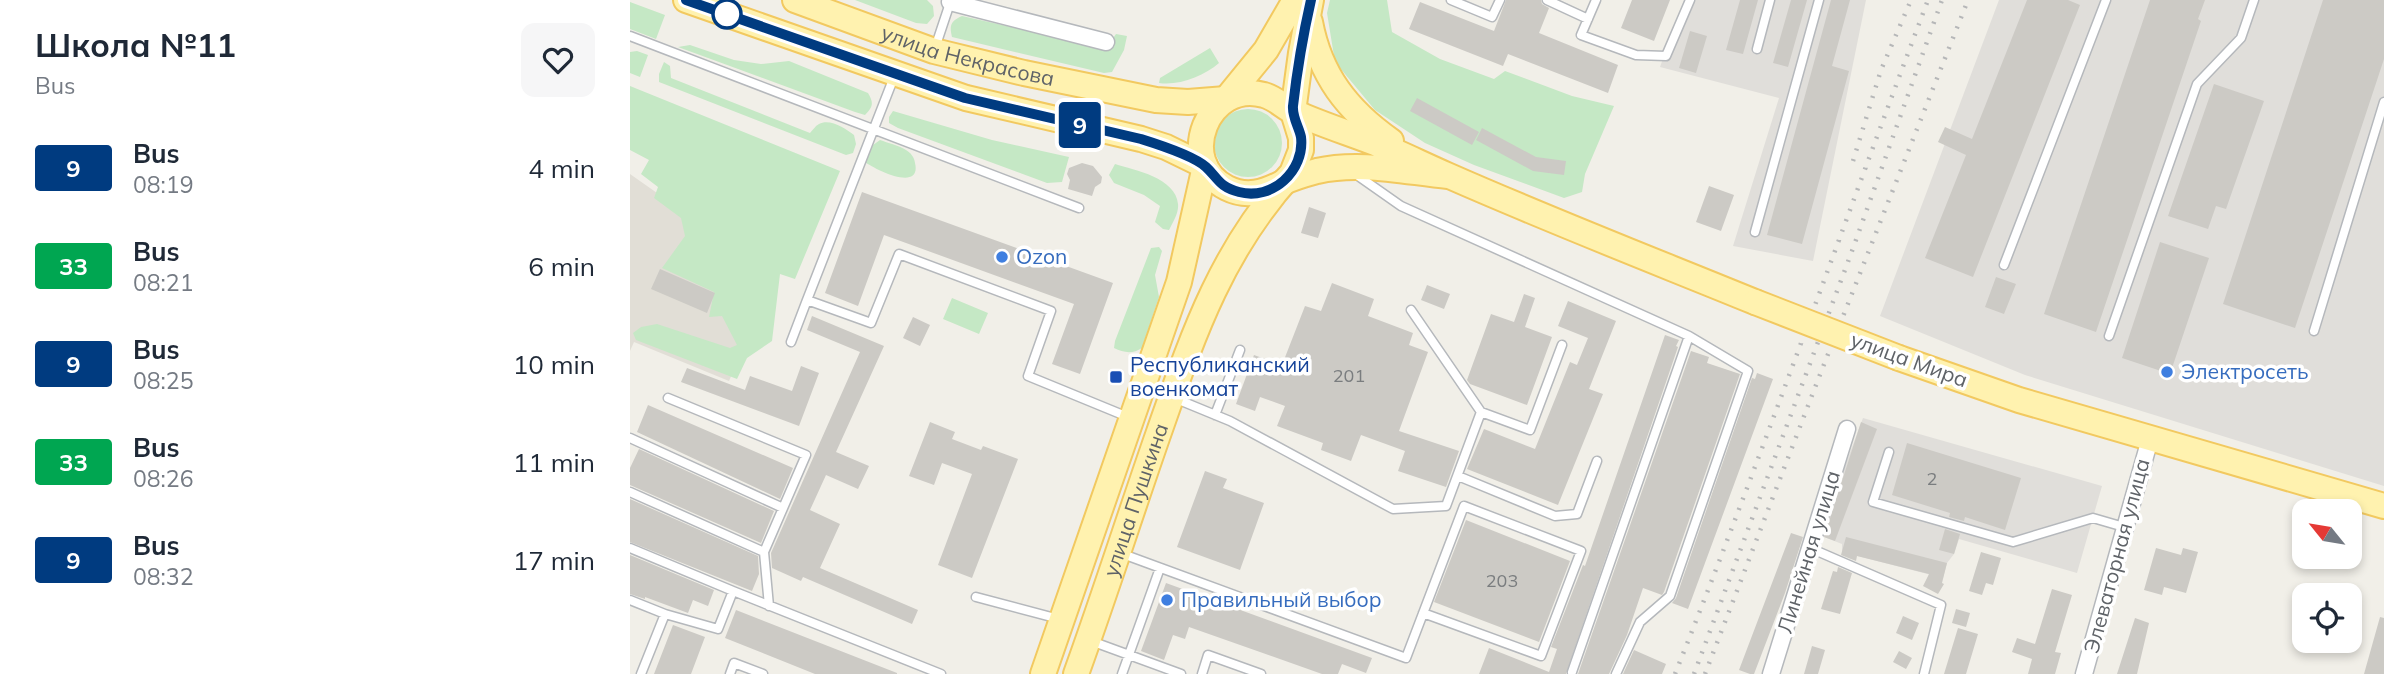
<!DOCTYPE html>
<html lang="en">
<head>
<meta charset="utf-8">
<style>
  :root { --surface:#fff; --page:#f6f6f7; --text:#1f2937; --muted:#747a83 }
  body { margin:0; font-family:Mulish,sans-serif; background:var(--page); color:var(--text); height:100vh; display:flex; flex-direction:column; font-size:26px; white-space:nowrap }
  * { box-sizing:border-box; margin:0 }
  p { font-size:23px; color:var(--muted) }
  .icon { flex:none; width:38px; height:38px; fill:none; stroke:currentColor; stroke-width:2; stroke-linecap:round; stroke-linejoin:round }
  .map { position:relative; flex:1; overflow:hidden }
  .details { display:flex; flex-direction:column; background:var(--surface); width:630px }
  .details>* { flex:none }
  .badge { padding:0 14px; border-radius:5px; font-size:24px; line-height:46px }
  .needle { width:46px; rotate:300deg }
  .buttons { position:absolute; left:1662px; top:499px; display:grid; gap:14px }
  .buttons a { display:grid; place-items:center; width:70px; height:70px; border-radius:14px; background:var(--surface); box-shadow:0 4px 10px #0003; font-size:35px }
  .map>.badge { position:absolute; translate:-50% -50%; box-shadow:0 0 0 4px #fff }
  .round { display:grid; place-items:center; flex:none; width:74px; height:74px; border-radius:14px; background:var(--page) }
  .overview { display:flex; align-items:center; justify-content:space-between; height:119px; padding:0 35px }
  h1 { font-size:33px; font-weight:700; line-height:52px }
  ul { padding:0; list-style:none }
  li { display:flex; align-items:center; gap:21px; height:98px; padding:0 35px }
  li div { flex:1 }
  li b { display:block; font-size:26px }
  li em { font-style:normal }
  li .badge { min-width:77px; font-weight:700; text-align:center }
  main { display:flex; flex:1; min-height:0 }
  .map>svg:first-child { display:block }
  .industrial { fill:#e0deda }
  .education { fill:#e1ded6 }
  .green { fill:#c5e8c5 }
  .building { fill:#cccac5 }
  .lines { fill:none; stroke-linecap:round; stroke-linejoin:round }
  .lane-casing { stroke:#b5b8bc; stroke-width:11 }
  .street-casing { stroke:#b5b8bc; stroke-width:19 }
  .primary-casing { stroke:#f2c960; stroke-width:28 }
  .lane { stroke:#fff; stroke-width:8 }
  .street { stroke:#fff; stroke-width:16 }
  .primary { stroke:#fff2af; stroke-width:24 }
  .rail { stroke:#b6b7b8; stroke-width:4.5; stroke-dasharray:2 9; stroke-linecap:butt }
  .primary-bridge-casing { stroke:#f2c960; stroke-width:28; stroke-linecap:butt }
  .primary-bridge { stroke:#fff2af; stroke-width:24 }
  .line-casing { stroke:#fff; stroke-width:16 }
  .line { stroke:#003b80; stroke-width:10 }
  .stop-dot { fill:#fff; stroke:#003b80; stroke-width:3.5 }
  .shop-dot { fill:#3f7fe0; stroke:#fff; stroke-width:2.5 }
  .transit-dot { fill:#1a4fb4; stroke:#fff; stroke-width:2.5 }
  .labels { text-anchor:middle; stroke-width:7; stroke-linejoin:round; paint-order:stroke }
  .number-label { font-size:18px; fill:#7a7d7f }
  .street-label { font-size:21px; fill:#5f6368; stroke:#fff }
  .shop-label { font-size:21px; fill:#366cbe; stroke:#fff; text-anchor:start }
  .transit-label { font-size:21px; fill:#164399; stroke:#fff; text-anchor:start }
</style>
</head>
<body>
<main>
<section class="details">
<div class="overview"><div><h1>Школа №11</h1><p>Bus</p></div><a class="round"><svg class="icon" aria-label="heart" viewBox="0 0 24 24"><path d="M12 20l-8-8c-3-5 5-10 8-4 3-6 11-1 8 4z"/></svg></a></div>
<ul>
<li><span class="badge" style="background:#003b80;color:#fff">9</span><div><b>Bus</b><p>08:19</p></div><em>4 min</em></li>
<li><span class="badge" style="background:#00a651;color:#fff">33</span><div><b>Bus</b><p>08:21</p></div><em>6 min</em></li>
<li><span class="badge" style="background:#003b80;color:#fff">9</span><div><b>Bus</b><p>08:25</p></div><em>10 min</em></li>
<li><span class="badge" style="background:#00a651;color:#fff">33</span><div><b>Bus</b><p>08:26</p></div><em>11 min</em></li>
<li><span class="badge" style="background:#003b80;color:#fff">9</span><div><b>Bus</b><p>08:32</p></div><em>17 min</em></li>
</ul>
</section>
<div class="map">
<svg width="1754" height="674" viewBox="0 0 1754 674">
  <rect width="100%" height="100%" fill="#f1efe8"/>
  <!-- industrial -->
  <path class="industrial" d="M1054 0H1236L1183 261 1103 246 1149 98 1030 67Z
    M1369 0H1754V486L1395 375 1250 316Z
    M1233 418 1472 486 1447 573 1329 539 1324 554 1317 563 1313 578 1212 552V544L1189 535Z"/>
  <!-- education -->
  <path class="education" d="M0 174 145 276 99 381 4 342 0 351Z"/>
  <!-- green -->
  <path class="green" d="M225 0H297L303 6 304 16 297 24 286 23Z
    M700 0H757L762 32 810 59 864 79 875 71 942 96 984 106 955 174 952 192 934 198 844 165 795 143 745 110 705 62 697 13Z
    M0 2 35 15 26 39 0 29Z
    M332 16 476 48 486 34 497 36 494 50 482 72 474 73 322 37C319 25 321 21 332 16Z
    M60 45 104 60 131 64 159 61 238 93C244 103 243 107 235 115L225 112 48 47Z
    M580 48 589 63C574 76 549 86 529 83L530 78Z
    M7 51 18 55 10 77 0 73V52Z
    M34 62 40 66 41 78 180 133C183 130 185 126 189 124 200 118 216 129 224 135L226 144 223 153 216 155 29 82V74Z
    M0 86 210 171 165 279 150 274 142 341 117 358 107 379 6 340 3 333 11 327 27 324 100 348 107 345 92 316 79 317 84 292 32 268 55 236 51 218 24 198 28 187 11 174 19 160 0 150Z
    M584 143a34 34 0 1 1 68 0a34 34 0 1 1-68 0Z
    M263 111 362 140 439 157 432 182 417 183 268 128 259 123V117Z
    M250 140C258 143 268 145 276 150 281 153 284 157 285 163 292 193 244 169 235 162L243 145Z
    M485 164C505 170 546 178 548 204 549 213 543 222 539 230L533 229 525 222 530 206 514 195 484 183 479 175Z
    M529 247 532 251 525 275 529 297 512 348C503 354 494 353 484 348L485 341 521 248Z
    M322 298 358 313 349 334 313 319Z"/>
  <!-- building -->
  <path class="building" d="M876 0H911L912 4 919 8 909 33 988 65 978 93 878 54 873 66 779 29 790 2 864 31Z
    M1002 0H1040L1024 41 991 28Z
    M1110 0H1128L1113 54 1096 50Z
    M1161 0H1177L1158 67 1143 63Z
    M1201 0H1220L1202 66 1219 71 1172 244 1137 235Z
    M1397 0H1438L1450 5 1343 277 1295 258 1336 155 1308 142 1315 127 1342 139Z
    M1520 0H1575L1568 19 1571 21 1466 332 1414 314Z
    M1693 0H1754V59L1665 328 1593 304Z
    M1060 31 1077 36 1066 73 1049 68Z
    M1584 84 1634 101 1596 209 1586 206 1578 229 1538 216Z
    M787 98 849 132 842 145 780 111Z
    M852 128 906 157 936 161 934 175 903 171 846 140Z
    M452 163 463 166 472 177 471 183 465 187 462 196 438 189 440 180 437 174 439 168Z
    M1079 186 1104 195 1091 231 1066 222Z
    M232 192 483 283 450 374 422 364 444 304 254 235 228 306 195 293Z
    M679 207 696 213 688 238 671 233Z
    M1530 242 1579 258 1540 374 1492 358Z
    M30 269 85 293 77 313 21 289Z
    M1366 277 1386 284 1374 314 1355 307Z
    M702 283 744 299 738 316 783 333 779 345 798 352 769 431 829 451 816 487 768 471 775 451 731 435 721 461 691 450 693 443 647 426 655 406 630 397 625 411 606 404 624 355 652 365 675 306 691 311Z
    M797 285 820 294 814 309 791 300Z
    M894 294 905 298 895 327 922 337 897 405 840 384 837 380 861 314 884 322Z
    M938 301 986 321 959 389 973 394 928 505 837 469 854 429 905 449 940 362 947 365 958 338 928 326Z
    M182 316 254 346 206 452 239 466 228 489 196 475 180 510 210 524 190 568 288 610 282 624 173 577 171 581 142 568 141 553 230 352 177 330Z
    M283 317 300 325 290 346 273 338Z
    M1035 335 1049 340 1046 346 1048 347 936 674H849L859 648 919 672 927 649 921 647 953 565 955 566Z
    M1061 351 1079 357 1077 363 1110 374 1034 592 1032 595 1013 588 997 635 979 674H948Z
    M171 366 189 373 169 426 51 382 57 368 115 390 120 376 162 391Z
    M1127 373 1143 379 1058 609 1042 603 1046 598 1122 378 1125 379Z
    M18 405 163 468 150 499 7 432Z
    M300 422 325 432 322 439 351 450 353 446 388 459 342 578 308 565 342 474 312 463 304 485 279 476Z
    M1231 422 1247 429 1205 541 1194 537Z
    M1277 443 1391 478 1375 530 1335 517 1334 521 1319 517 1320 513 1262 495Z
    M9 449 144 511 131 543 0 485V468Z
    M575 471 597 479 593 488 634 503 610 570 547 547Z
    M0 499 128 556 129 574 122 591 0 542Z
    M836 520 940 561 909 642 804 602Z
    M1315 529 1330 534 1324 554 1309 550Z
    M1161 533 1173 537 1155 593 1124 674H1120L1109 670Z
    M1216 537 1317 563 1312 583 1314 584 1308 594 1293 586 1299 574 1227 556 1226 561 1211 555Z
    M1526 548 1551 555 1553 548 1568 552 1556 593 1534 587 1532 595 1514 590Z
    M1351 552 1371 558 1363 585 1356 583 1352 595 1339 591Z
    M0 555 84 590 78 606 63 600 58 613 15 597V599L0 594Z
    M1208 567 1222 573 1210 614 1191 609 1203 571 1207 572Z
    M536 583 742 658 736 673 712 664 708 674H692L559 627 555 639 543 635 534 660 511 651Z
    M1422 589 1442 595 1425 652 1431 653 1425 674H1398L1402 659 1382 652 1387 638 1405 644Z
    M1326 609 1340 613 1336 627 1322 623Z
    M106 610 267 673V674H185L95 638Z
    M1273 616 1289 623 1282 640 1266 633Z
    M1750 617 1754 618V674H1734Z
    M1505 618 1519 623 1507 674H1487Z
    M43 625 75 637 61 674H24Z
    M1328 628 1348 634 1336 674H1314Z
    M1182 646 1195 650 1188 674H1174Z
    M1004 650 1036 664 1032 674H993Z
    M1269 651 1282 658 1276 669 1263 662Z"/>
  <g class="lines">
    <defs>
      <path id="lane" d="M821 0 862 17 870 0
        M917 0 958 19
        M966 0 951 35 1006 55 1036 56 1060 0
        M0 36 449 208
        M305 48 321 0
        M1127 49 1140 0
        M264 77 177 300 241 323 269 254 421 311 398 376 498 417
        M724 173 771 206 1059 336 1118 371 1040 596 1010 622 986 674
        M1125 232 1189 0
        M1374 265 1476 0
        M1684 331 1754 102
        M1479 336 1567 84 1611 38 1624 0
        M161 342 177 300
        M38 398 176 455 134 552 139 606
        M544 398 600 421 763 509 816 506 851 412 781 310
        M851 412 900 430 932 345
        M585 415 610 350
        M0 438 153 508
        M1259 452 1243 502 1383 542 1463 518 1494 527
        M828 476 925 516 947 514 967 461
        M0 492 134 552
        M0 548 103 591
        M1180 548 1311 605 1294 674
        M490 553 776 658 834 506 951 551 911 656 793 613
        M346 597 429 619
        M0 600 35 614
        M461 641 551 674
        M942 672 1059 336
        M11 674 35 614 88 629 103 591 311 674
        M100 674 104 663 133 674
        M492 674 530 568
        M572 674 578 655 631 674"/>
      <path id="street" d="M320 2 476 42
        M1141 674 1217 429
        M1454 674 1520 439"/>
      <g id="primary">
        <path d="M56 0 336 98 511 139 536 147 575 166"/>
        <path id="s1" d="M165 0 304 51 394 73 526 100 558 102 596 99"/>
        <path d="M680 22C690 75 717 110 761 141"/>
        <path d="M596 99 636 50 665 0"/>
        <path d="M818 176C775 172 730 161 687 171 676 174 662 178 652 183 634 192 617 198 597 188 545 162 578 79 634 95 646 98 654 108 666 113 693 125 722 134 750 145 772 154 794 165 817 175 919 220 1022 260 1125 302"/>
        <path d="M1269 358 1389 400 1754 506"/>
        <path d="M413 674 549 282 575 166"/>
        <path id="s2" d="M446 674C475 594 501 512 529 432 563 335 591 251 662 173L671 150V138L663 112 671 53 681 0"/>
      </g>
    </defs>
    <!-- lane casing -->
    <use href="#lane" class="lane-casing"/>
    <!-- street casing -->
    <use href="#street" class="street-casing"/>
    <!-- primary casing -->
    <use href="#primary" class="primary-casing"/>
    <!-- lane -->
    <use href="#lane" class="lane"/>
    <!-- street -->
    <use href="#street" class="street"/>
    <!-- primary -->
    <use href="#primary" class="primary"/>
    <!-- rail -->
    <path class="rail" d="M1223 161 1251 70 1281 0
      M1045 674C1134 451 1213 225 1298 0
      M1064 674 1222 251 1312 0
      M1075 674 1191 372 1338 0"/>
    <defs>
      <path id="primary-bridge" d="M1125 302 1269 358"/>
    </defs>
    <!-- primary-bridge casing -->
    <use href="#primary-bridge" class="primary-bridge-casing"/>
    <!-- primary-bridge -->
    <use href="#primary-bridge" class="primary-bridge"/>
  </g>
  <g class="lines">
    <defs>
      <path id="line" d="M56 0 335 98 511 139C527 144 564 156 576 167 588 178 589 187 609 192 642 201 675 171 671 137 669 127 662 117 663 106 667 71 673 35 681 0"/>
    </defs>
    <!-- line casing -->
    <use href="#line" class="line-casing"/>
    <!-- line -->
    <use href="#line" class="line"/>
  </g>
  <!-- markers -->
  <circle class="stop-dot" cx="97" cy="14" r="14"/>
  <g class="shop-dot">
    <circle cx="372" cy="257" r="7"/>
    <circle cx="1537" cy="372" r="7"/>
    <circle cx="537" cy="600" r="7"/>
  </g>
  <rect class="transit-dot" x="479" y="370" width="14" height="14" rx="3.5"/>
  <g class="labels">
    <!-- number labels -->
    <g class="number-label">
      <text x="719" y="382">201</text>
      <text x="1302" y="485">2</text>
      <text x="872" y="587">203</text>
    </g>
    <!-- street labels -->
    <g class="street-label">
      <text dy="7" stroke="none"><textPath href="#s1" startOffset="182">улица Некрасова</textPath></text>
      <text transform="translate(1279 360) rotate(20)" y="7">улица Мира</text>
      <text dy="7" stroke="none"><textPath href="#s2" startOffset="184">улица Пушкина</textPath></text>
      <text transform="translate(1179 552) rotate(-73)" y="7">Линейная улица</text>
      <text transform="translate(1487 556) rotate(-75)" y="7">Элеваторная улица</text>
    </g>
    <!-- shop labels -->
    <g class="shop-label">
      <text x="386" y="264">Ozon</text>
      <text x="1551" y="379">Электросеть</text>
      <text x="551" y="607">Правильный выбор</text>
    </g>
    <!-- transit labels -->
    <g class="transit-label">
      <text x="500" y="372">Республиканский<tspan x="500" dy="24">военкомат</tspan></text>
    </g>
  </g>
</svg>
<div class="buttons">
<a><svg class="needle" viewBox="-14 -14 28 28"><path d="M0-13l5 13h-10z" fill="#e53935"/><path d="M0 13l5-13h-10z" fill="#747a83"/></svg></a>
<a><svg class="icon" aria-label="locate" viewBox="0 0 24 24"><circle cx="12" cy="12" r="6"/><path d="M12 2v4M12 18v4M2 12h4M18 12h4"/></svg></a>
</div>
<b class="badge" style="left:450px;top:125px;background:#003b80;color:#fff">9</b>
</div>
</main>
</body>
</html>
